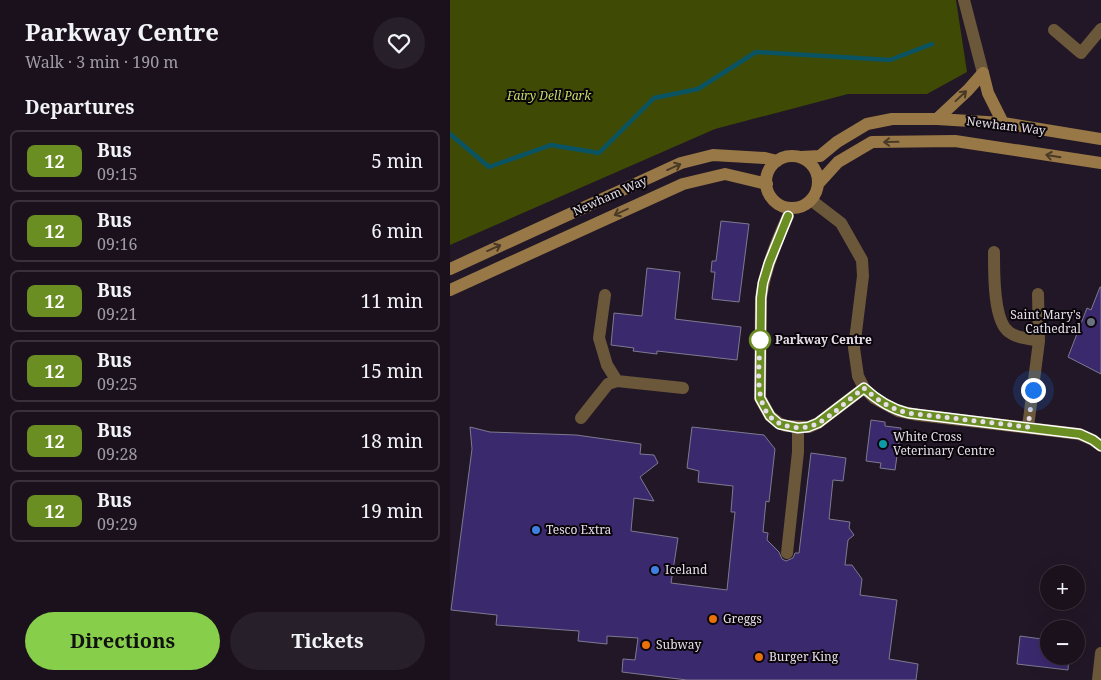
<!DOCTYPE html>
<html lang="en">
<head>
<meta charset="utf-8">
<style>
  :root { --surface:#1a111c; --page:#271f29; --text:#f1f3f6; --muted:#9f9da3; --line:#38313b; --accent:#87cf4a }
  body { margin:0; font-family:"Noto Serif",serif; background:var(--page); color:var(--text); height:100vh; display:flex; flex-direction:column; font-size:19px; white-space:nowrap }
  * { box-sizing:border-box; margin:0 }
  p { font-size:16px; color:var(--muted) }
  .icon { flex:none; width:28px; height:28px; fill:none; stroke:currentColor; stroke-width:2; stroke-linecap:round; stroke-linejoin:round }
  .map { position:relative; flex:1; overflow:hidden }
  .sheet { display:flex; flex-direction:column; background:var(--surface); width:450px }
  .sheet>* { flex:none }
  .badge { padding:0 10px; border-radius:8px; font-size:18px; line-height:32px }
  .controls { position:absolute; left:590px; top:565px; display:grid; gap:10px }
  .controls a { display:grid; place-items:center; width:45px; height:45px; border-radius:50%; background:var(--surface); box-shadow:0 5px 20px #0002,0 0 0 1px var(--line); font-size:25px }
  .you { position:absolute; width:25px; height:25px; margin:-12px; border:4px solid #fff; border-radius:50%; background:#1a73e8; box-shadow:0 0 0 8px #1a73e833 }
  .map>.badge { position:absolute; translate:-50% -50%; box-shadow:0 0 0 2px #fff }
  h2 { padding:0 25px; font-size:19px; line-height:45px }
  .round { display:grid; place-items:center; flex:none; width:52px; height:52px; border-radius:26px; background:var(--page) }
  .head { display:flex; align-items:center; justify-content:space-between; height:85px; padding:0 25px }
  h1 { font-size:24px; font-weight:700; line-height:38px }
  .primary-button { display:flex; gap:10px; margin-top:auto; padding:10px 25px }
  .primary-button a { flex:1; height:58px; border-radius:30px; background:var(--accent); color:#111; font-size:20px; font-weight:700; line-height:58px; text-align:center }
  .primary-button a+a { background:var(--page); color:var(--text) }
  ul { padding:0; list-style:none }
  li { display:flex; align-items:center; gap:15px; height:62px; margin:0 10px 8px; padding:0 15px; border:2px solid var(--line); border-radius:8px }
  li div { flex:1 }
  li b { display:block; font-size:19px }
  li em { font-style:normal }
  li .badge { min-width:55px; font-weight:700; text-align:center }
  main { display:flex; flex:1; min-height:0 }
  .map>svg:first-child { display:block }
  .green { fill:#3f4a04 }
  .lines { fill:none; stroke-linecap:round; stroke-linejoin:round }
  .stream { stroke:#0a5362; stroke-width:4.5 }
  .building { fill:#3b296e; stroke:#7d7a90 }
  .street { stroke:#6b5739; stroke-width:12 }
  .secondary { stroke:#987846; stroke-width:12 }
  .oneway { stroke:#493926 }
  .line-casing { stroke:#fff; stroke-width:11 }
  .line { stroke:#6b8e23; stroke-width:8 }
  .walk { stroke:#e6dfe9; stroke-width:5; stroke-dasharray:0 9 }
  .worship-dot { fill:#6b7280; stroke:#09050b; stroke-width:2 }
  .stop-dot { fill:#fff; stroke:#6b8e23; stroke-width:2.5 }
  .culture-dot { fill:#0f9aa8; stroke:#09050b; stroke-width:2 }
  .shop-dot { fill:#3f7fe0; stroke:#09050b; stroke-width:2 }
  .food-dot { fill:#e8710a; stroke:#09050b; stroke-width:2 }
  .labels { text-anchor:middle; stroke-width:4; stroke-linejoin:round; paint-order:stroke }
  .park-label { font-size:12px; font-style:italic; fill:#c5dd68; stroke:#09050b }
  .street-label { font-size:12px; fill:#e6dfe9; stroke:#09050b }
  .poi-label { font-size:12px; fill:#e6dfe9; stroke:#09050b; text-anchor:start }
  .stop-label { font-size:12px; font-weight:bold; fill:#e6dfe9; stroke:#09050b; text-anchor:start }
</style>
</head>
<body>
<main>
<section class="sheet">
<div class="head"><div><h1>Parkway Centre</h1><p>Walk · 3 min · 190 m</p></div><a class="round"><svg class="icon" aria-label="heart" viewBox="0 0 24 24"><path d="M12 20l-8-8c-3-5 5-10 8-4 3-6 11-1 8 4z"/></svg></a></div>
<h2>Departures</h2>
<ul>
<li><span class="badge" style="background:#6b8e23;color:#fff">12</span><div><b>Bus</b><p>09:15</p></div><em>5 min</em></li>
<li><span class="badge" style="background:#6b8e23;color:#fff">12</span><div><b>Bus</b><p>09:16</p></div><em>6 min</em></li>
<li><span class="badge" style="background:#6b8e23;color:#fff">12</span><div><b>Bus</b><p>09:21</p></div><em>11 min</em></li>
<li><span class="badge" style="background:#6b8e23;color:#fff">12</span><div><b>Bus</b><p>09:25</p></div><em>15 min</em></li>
<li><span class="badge" style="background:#6b8e23;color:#fff">12</span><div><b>Bus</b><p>09:28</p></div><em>18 min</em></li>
<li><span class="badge" style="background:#6b8e23;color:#fff">12</span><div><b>Bus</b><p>09:29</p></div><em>19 min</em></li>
</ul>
<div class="primary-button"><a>Directions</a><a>Tickets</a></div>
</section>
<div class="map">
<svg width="651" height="680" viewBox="0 0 651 680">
  <rect width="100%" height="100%" fill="#221726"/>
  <!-- green -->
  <path class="green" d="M0 0H506L517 72 477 94H398L265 129 0 245Z"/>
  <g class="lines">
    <!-- stream -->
    <path class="stream" d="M0 134 39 167 101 145 149 153 204 98 248 89 306 52 440 60 482 44"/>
  </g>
  <!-- building -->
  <path class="building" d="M271 221 299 224 289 302 262 299 265 272H261L262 261H266Z
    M197 268 230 272 225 319 291 327 287 360 207 351V354L183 351 184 348 161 345 164 313 192 316Z
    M650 287H651V374L618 357 637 308 641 310Z
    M421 420 435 422V426L451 428 445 470 430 468 431 463 416 461Z
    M20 427 40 432 126 435 191 444 190 454 204 455 208 463 190 477 204 501 184 498 181 531 228 538 221 583 277 590 285 512H281L283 486 248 482 249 471 237 468 242 427 314 435 325 449 319 502 316 501 313 532 318 533 317 540 329 552 332 559 336 561 343 558 345 553H349L361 453 396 458 393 481 383 480 379 519 400 522 399 528 404 535 398 540 395 565H402L412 579 410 595 447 600 439 659 468 664 466 680H237L172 672 173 659 185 660 188 638 157 636V644L128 641 129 631 46 625 47 615 1 610 22 449Z
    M570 636 599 640V656H619L618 670 567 664Z"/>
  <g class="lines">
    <!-- street -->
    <path class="street" d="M514 0 533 73
      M604 30 631 53 651 29
      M361 200 391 223 412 260 413 276 404 348 408 376 414 388 424 398 448 411 468 415 629 434 643 440 651 446
      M338 216C326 242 315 269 311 298L310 398 320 416 329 423 336 426 359 427 368 423 414 388
      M544 252C544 271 543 321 559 332 566 338 580 339 589 341
      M155 295 149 338 157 365 167 381
      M131 418 158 384 167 381 233 388
      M578 427 589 341 588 294
      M337 553 348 452V428
      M648 680 651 653"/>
    <!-- secondary -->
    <path class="secondary" d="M533 73 538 93 553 123
      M487 119 518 90 533 73
      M316 182a26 26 0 1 1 52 0a26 26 0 1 1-52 0Z
      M351 157 370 156 387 142 417 124 442 119H487L553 123 651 139
      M368 184 388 162 422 142 505 141 651 163
      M0 269 231 163 263 155 315 158 327 161
      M0 290 233 184 275 174 317 184"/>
  </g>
  <!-- one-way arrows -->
  <defs><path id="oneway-shaft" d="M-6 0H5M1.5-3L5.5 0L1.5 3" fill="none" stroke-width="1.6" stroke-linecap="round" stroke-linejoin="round" transform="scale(1.25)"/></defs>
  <g class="oneway">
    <use href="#oneway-shaft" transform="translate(511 96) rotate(-43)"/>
    <use href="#oneway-shaft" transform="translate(441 142) rotate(179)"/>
    <use href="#oneway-shaft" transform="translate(603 156) rotate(-171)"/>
    <use href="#oneway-shaft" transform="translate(224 167) rotate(-24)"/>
    <use href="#oneway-shaft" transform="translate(171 212) rotate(155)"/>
    <use href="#oneway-shaft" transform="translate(44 248) rotate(-24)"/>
  </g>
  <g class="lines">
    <defs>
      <path id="line" d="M338 216 319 263 313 283 311 298 310 398 320 416 329 424 348 428 358 427 368 423 414 388C427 400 441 409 458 413L630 434 643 440 651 446"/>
    </defs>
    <!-- line casing -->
    <use href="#line" class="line-casing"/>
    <!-- line -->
    <use href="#line" class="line"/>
    <!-- walk -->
    <path class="walk" d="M310 340C310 370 299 421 342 427 350 428 360 428 368 423 382 416 400 398 414 388 427 400 441 409 458 413L578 427 583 390"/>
  </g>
  <!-- markers -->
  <circle class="worship-dot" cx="641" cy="322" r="5"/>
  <circle class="stop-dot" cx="310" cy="340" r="10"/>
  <circle class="culture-dot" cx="433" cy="444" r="5"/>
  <g class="shop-dot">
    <circle cx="86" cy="530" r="5"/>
    <circle cx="205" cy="570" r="5"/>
  </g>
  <g class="food-dot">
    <circle cx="263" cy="619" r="5"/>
    <circle cx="196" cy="645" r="5"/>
    <circle cx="309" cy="657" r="5"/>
  </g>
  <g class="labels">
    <!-- park labels -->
    <g class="park-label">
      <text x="99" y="100">Fairy Dell Park</text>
    </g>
    <!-- street labels -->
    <g class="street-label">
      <text transform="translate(556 126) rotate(7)" y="4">Newham Way</text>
      <text transform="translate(160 196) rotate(-24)" y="4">Newham Way</text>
    </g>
    <!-- poi labels -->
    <g class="poi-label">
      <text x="631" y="319" text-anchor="end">Saint Mary's<tspan x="631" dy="14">Cathedral</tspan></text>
      <text x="443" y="441">White Cross<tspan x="443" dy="14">Veterinary Centre</tspan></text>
      <text x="96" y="534">Tesco Extra</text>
      <text x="215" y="574">Iceland</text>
      <text x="273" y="623">Greggs</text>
      <text x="206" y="649">Subway</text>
      <text x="319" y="661">Burger King</text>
    </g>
    <!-- stop labels -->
    <g class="stop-label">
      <text x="325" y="344">Parkway Centre</text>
    </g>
  </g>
</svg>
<div class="controls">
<a>+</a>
<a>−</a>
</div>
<div class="you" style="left:583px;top:390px"></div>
</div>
</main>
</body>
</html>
